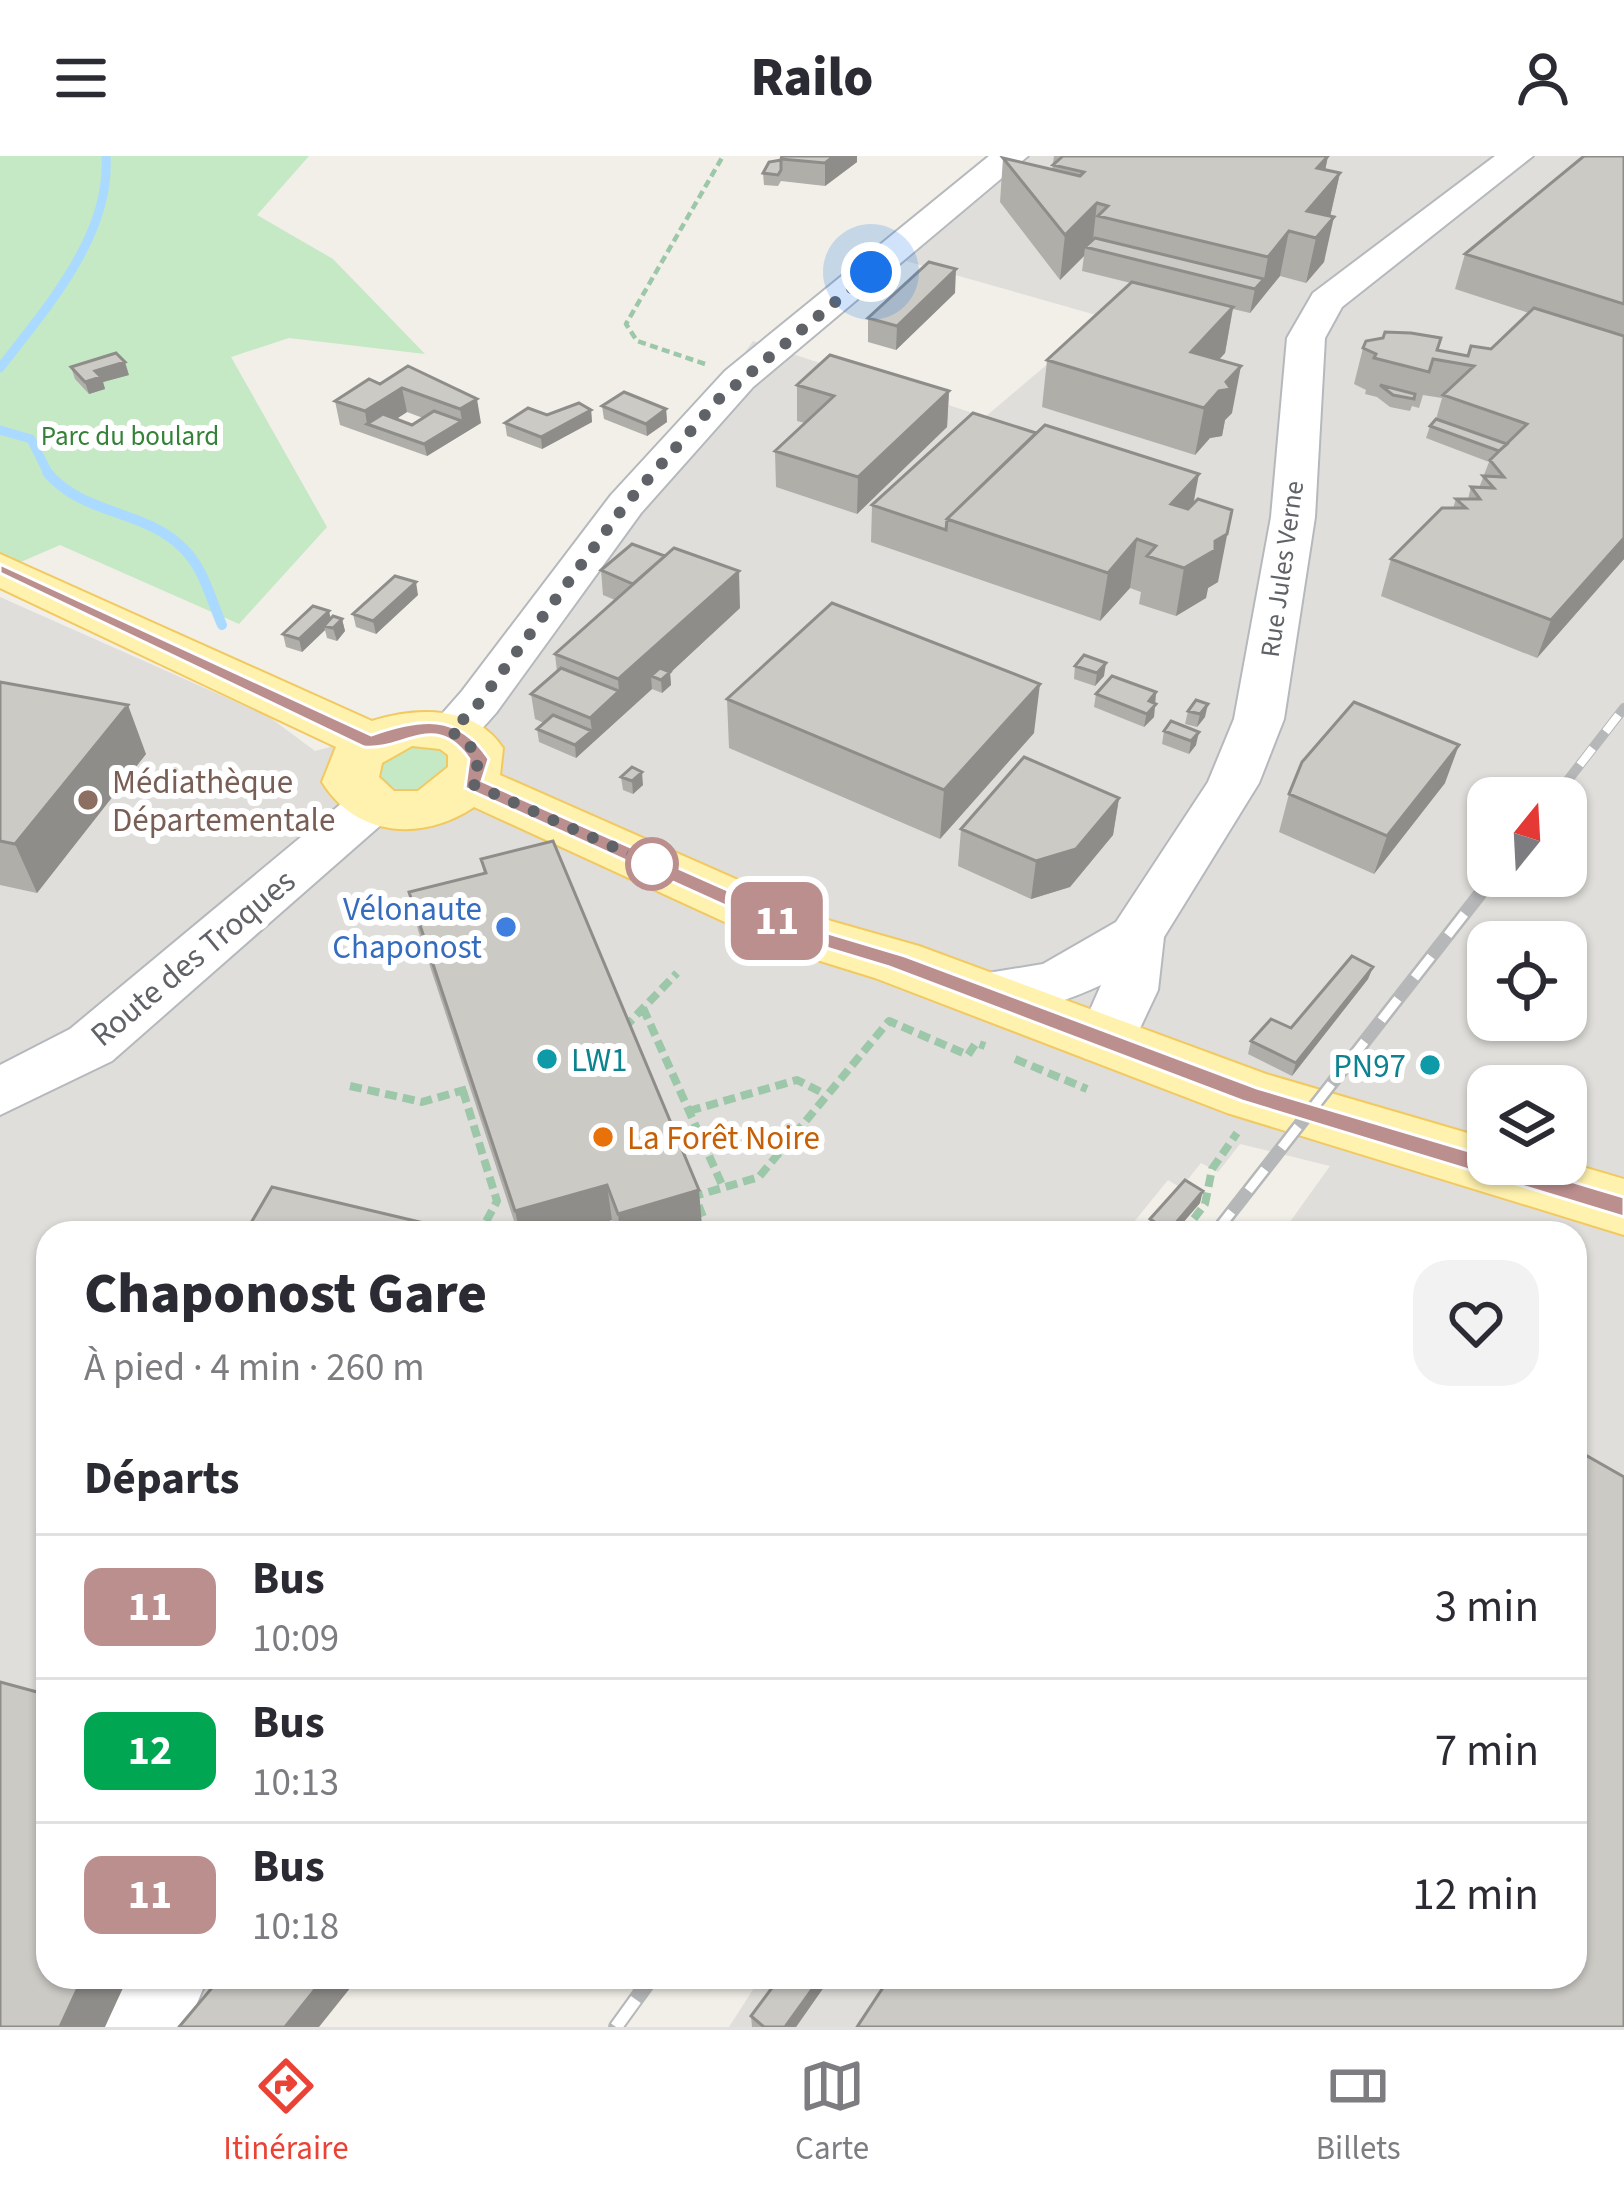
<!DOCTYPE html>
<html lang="fr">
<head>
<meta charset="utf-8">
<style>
  :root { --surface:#fff; --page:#f2f2f3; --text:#2b2b33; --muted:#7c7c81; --line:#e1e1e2; --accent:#ea4335 }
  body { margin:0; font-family:"Source Sans 3",sans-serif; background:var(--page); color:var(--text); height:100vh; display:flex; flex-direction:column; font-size:45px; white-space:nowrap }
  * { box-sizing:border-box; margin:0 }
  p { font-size:39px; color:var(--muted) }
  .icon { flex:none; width:66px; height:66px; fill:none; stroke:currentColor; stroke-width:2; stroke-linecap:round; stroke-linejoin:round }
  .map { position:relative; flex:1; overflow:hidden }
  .drawer { position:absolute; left:36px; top:1065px; width:1551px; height:768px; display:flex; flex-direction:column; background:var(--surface); border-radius:36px; box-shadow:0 3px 9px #0004 }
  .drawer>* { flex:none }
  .badge { padding:0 24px; border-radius:18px; font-size:42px; line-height:78px }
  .needle { width:78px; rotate:18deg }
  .fabs { position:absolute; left:1467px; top:621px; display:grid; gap:24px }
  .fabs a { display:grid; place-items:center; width:120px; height:120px; border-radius:24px; background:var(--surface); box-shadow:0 3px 9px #0004; font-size:60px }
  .you { position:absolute; width:60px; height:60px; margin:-30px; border:9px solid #fff; border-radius:50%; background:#1a73e8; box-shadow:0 0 0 18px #1a73e833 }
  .map>.badge { position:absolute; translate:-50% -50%; box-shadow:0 0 0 6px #fff }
  h2 { padding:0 48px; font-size:45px; line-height:108px }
  .round { display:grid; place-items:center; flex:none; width:126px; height:126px; border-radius:36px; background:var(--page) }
  .summary { display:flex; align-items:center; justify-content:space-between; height:204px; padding:0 48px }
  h1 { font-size:57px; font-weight:800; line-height:90px }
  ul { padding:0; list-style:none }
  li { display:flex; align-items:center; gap:36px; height:144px; padding:0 48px; border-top:3px solid var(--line) }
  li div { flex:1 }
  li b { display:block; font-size:45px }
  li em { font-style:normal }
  li .badge { min-width:132px; font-weight:700; text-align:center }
  header { display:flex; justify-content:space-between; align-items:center; height:156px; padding:0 48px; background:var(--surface); font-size:54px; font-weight:800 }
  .tab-bar { display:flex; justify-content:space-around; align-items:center; height:168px; border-top:3px solid var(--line); background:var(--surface); font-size:33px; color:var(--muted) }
  .tab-bar a { display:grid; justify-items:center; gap:6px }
  .tab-bar .on { color:var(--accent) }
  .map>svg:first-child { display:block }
  .industrial { fill:#e0deda; fill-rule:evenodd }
  .green { fill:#c5e8c5 }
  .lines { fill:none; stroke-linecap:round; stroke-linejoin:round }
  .stream-far1 { stroke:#aadaff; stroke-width:9 }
  .stream { stroke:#aadaff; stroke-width:10 }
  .minor-casing { stroke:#b5b8bc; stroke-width:4 }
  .major-casing { stroke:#f2c960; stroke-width:4 }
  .path-far1 { stroke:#9cc7a9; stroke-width:4.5; stroke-dasharray:8 4.5; stroke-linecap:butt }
  .path { stroke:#9cc7a9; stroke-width:8; stroke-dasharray:12 6; stroke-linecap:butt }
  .minor { fill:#fff; fill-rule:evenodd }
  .major { fill:#fff2af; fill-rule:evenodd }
  .rail-far2-casing { stroke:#b6b7b8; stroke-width:10 }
  .rail-far1-casing { stroke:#b6b7b8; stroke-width:14 }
  .rail-casing { stroke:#b6b7b8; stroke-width:16 }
  .rail-far2 { stroke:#fff; stroke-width:8; stroke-dasharray:21; stroke-linecap:butt }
  .rail-far1 { stroke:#fff; stroke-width:9; stroke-dasharray:27; stroke-linecap:butt }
  .rail { stroke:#fff; stroke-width:12; stroke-dasharray:34; stroke-linecap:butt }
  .wall { fill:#afaea9; fill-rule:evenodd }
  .shaded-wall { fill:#8f8d8a }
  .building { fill:#cccac5; stroke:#8f8d8a; stroke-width:3 }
  .line { fill:#bc8f8f; stroke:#fff; stroke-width:3 }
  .walk { stroke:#5f6368; stroke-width:12; stroke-dasharray:0 21.6 }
  .education-dot { fill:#8d6e63; stroke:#fff; stroke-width:4.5 }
  .stop-dot { fill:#fff; stroke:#bc8f8f; stroke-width:6 }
  .shop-dot { fill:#3f7fe0; stroke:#fff; stroke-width:4.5 }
  .culture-dot { fill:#0f9aa8; stroke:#fff; stroke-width:4.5 }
  .food-dot { fill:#e8710a; stroke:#fff; stroke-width:4.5 }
  .labels { text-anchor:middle; stroke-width:12; stroke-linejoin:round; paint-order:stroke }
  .far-park-label { font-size:27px; fill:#348238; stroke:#fff }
  .far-street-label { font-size:27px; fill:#5f6368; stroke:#fff }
  .education-label { font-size:33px; fill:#785e54; stroke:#fff; text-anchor:start }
  .shop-label { font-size:33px; fill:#366cbe; stroke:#fff; text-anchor:end }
  .street-label { font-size:33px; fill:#5f6368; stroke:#fff }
  .culture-label { font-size:33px; fill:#0d838f; stroke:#fff; text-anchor:start }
  .food-label { font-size:33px; fill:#c56008; stroke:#fff; text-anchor:start }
</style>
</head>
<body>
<header><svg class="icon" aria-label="menu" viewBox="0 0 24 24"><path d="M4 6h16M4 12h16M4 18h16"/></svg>Railo<svg class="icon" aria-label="person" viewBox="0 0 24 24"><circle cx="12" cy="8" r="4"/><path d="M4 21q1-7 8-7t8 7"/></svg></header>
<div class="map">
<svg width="1624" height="1871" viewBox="0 0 1624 1871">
  <rect width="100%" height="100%" fill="#f1efe8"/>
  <!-- industrial -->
  <path class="industrial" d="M1031 0H1624V1871H729L761 1821H1575V1077H1282L1330 1010 1240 988 1218 1016 1201 1007 1181 1032 1168 1024 1125 1077H48V1821H235L194 1871H0V441L268 560 315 595 495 548 753 185 985 261 1103 161 906 105ZM1488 642H1566V720H1488ZM1488 786H1566V864H1488ZM1488 930H1566V1008H1488Z"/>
  <!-- green -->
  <path class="green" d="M0 0H309L257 59 333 103 425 198 289 182 231 201 327 371 239 468 60 389 0 415Z
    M413 589 434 590 449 600 450 614C430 631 413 641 387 629L379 617 384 602Z"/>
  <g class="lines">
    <!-- stream-far1 -->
    <path class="stream-far1" d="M0 212C46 152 111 80 106 0
      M0 274 31 283 49 319"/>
    <!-- stream -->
    <path class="stream" d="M47 316C83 360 145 353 184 393 204 413 211 444 222 469"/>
    <defs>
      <path id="minor" d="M989 0H1028L753 231 641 357 496 557C476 579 465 596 433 587L426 576 462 535 611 339 725 215Z
        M1495 0H1533L1342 151 1325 182 1315 361 1284 563 1259 627 1164 781 1158 834 1126 902 1105 908 1084 902 1076 886 1101 829C1058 849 1004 866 958 852L949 837 958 822 1043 808 1116 766 1208 626 1234 563 1271 361 1287 182 1313 137Z
        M372 632 390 637 398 649 390 661 112 905 0 959V909L70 873 354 637Z
        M122 1821H208L187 1871H100Z"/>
      <path id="major" d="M0 398 372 565C416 551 475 549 503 592L500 619 831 765 919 790 1266 918 1488 983V1008L1566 1006 1624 1023V1079L1227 957 875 822 788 795 474 651C422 686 356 681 322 626L336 591 0 432ZM412 590 440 593 448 599V611L418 635H394L379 621 382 607Z"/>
    </defs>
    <!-- minor casing -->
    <use href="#minor" class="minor-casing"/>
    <!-- major casing -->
    <use href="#major" class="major-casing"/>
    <!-- path-far1 -->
    <path class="path-far1" d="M705 208 637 185 626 168 723 0"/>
    <!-- path -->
    <path class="path" d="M643 852 723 1031
      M624 872 677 817
      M1015 903 1087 933
      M350 930 422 946 471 932
      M463 935 497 1045 480 1077
      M689 955 797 924 825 938
      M702 1077 706 1069 695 1040 759 1021 889 865 968 899 976 887 985 890
      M1183 1077 1205 1048 1212 1013 1237 977"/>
    <!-- minor -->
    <use href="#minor" class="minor"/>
    <!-- major -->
    <use href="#major" class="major"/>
    <defs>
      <path id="rail-far2" d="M1554 642 1624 552"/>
      <path id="rail-far1" d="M1215 1077 1494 720"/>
      <path id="rail" d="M616 1871 652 1821"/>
    </defs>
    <!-- rail-far2 casing -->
    <use href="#rail-far2" class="rail-far2-casing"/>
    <!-- rail-far1 casing -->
    <use href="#rail-far1" class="rail-far1-casing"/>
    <!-- rail casing -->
    <use href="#rail" class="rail-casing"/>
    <!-- rail-far2 -->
    <use href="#rail-far2" class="rail-far2"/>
    <!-- rail-far1 -->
    <use href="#rail-far1" class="rail-far1"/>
    <!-- rail -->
    <use href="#rail" class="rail"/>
  </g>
  <!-- wall -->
  <path class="wall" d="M782 0H857V6L825 30 781 25 778 30 764 29 763 17 781 4Z
    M1054 0H1328L1325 14 1340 17 1330 60 1324 106 1306 127 1280 120 1250 157 1233 153 1225 197 1219 204 1232 257 1225 264 1222 280 1210 282 1195 299 1042 251 1047 204 1131 127 1082 115 1084 100 1060 124 1000 46 1003 2 1052 14Z
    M1624 0V403L1537 502 1381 440 1391 403 1453 352 1456 343H1468L1471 331 1479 332 1489 306 1426 282 1430 270 1436 263 1442 242 1423 239 1419 252 1412 250 1410 255 1390 251 1377 241 1365 238 1366 234 1354 228 1363 192 1437 194 1468 200 1491 193 1529 157 1455 133 1465 98Z
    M955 137 896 194 868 186V162Z
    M408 210 481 267 427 300 340 269 335 245 380 228ZM407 256 423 262 412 269 396 263Z
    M71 211 129 219 103 226 105 233 89 238 75 223Z
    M797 229 949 235 947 271 857 358 776 331 775 295 805 267 797 265Z
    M602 250 666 253 667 266 647 280 604 263Z
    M591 254 592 266 542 293 507 280 505 267 547 259Z
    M1193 347 1218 426 1208 432 1206 442 1176 460 1139 448 1141 436 1130 432 1100 465 871 386 872 349Z
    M601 414 740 452 670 517 671 529 662 537 652 533 576 602 539 586 537 573 544 567 535 563 531 538 557 516 555 498 615 444 603 439Z
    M418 439 376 478 356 471 353 458Z
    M342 463 345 475 337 485 327 482 325 474 302 496 286 491 283 478Z
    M1075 510 1104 520 1095 530 1074 523Z
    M0 526 146 598 37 737 0 729Z
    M1156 536 1154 561 1144 571 1094 551 1096 538Z
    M727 543 1034 577 940 683 729 592Z
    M1188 555 1205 561 1197 571 1185 568Z
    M1171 565 1196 589 1189 598 1162 588 1164 575Z
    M621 621 643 629 633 638 623 634Z
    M1445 627 1374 718 1279 676 1289 638Z
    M1119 642 1113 679 1070 731 1031 743 958 710 961 673Z
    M481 703 702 1070 679 1077H617L612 1064 570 1077H518L418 774 409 736 484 718Z
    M1373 811 1368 823 1292 920 1248 898 1251 885 1291 872Z
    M1200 1047 1174 1077H1150L1148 1075 1150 1063Z
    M831 1821 796 1871H752L751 1860Z"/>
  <!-- shaded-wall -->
  <path class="shaded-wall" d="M834 0H857V6L825 30V7Z
    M1328 0 1320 40 1340 17 1330 61 1302 79 1317 12Z
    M1097 47 1092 92 1085 91 1084 100 1060 124 1065 79Z
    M1334 61 1324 106 1306 127 1316 82Z
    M1289 75 1280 120 1250 157 1255 133 1264 123 1268 101Z
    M956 113 955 137 896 194 897 170Z
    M1233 151 1225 197 1183 242 1191 196Z
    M125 206 129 219 103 226 105 233 89 238 85 226 95 215Z
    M1241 210 1232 257 1225 264 1222 280 1210 282 1195 299 1204 252Z
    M402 232 407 256 381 273 367 268 365 255Z
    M949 235 947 271 857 358 858 321Z
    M477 243 481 267 427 300 424 288 462 265 460 253Z
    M666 253 667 266 647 280 646 268Z
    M591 254 592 266 542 293 541 281Z
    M1199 318 1190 366 1171 348Z
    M1232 354 1218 426 1208 432 1206 442 1176 460 1184 412 1215 385Z
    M1624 382V403L1537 502 1551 464Z
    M1137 383 1130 432 1100 465 1108 417Z
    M739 415 740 452 670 517 671 529 662 537 661 524 651 520 652 533 576 602 575 589 592 575 590 562 619 535 618 523Z
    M416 426 418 439 376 478 373 465Z
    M329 455 332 468 324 470 325 474 302 496 299 483Z
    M342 463 345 475 337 485 333 472Z
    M1106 507 1104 520 1095 530 1097 517Z
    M1040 528 1034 577 940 683 944 634Z
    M1156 536 1154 561 1144 571 1149 545Z
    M1208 548 1205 561 1197 571 1200 558Z
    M128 549 146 598 37 737 15 688Z
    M1199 576 1196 589 1189 598 1191 585Z
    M1459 589 1445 627 1374 718 1387 680Z
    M642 616 643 629 633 638 632 625Z
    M1119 642 1113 679 1070 731 1031 743 1036 705Z
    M1373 811 1368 823 1292 920 1296 907Z
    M607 1029 612 1064 570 1077H520L515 1055Z
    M699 1034 702 1070 679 1077H620L618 1058Z
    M1203 1035 1200 1047 1174 1077H1168Z
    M83 1821H128L105 1871H60Z
    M325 1821H351L355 1826 319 1871H285Z
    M821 1821H831L796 1871H785Z"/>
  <!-- building -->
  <path class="building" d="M782 0H834L825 7 781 3Z
    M1063 0H1328L1317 12 1340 17 1307 55 1334 61 1316 82 1289 75 1268 101 1098 60 1108 50 1097 47 1065 79 1003 2 1080 20 1084 16 1053 9Z
    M1584 0H1624V148L1465 98Z
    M781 4V14L778 19 763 17 769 6Z
    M1095 82 1264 123 1255 133 1085 91Z
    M929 106 956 113 897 170 868 162Z
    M1132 126 1233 151 1191 196 1241 210 1226 226 1231 233 1219 235 1204 252 1047 204Z
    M1534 152 1624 180V382L1551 464 1391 403 1442 352H1466L1456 343H1480L1471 331 1494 332 1483 320 1504 321 1490 304 1527 268 1443 239 1474 210 1433 203 1429 216 1374 202 1376 198 1363 192 1366 185 1383 182 1385 176 1411 177 1441 182 1437 194 1468 200 1471 190 1491 193Z
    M116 197 125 206 95 215 101 221 85 226 71 211Z
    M830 199 949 235 858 321 775 295 834 240 797 229Z
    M408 210 477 243 460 253 402 232 365 255 335 245 369 223 380 228Z
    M1380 229 1415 238 1414 243 1393 239Z
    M624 236 666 253 646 268 602 250Z
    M579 247 591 254 541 281 505 267 528 252 547 259Z
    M434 255 462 265 424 288 367 268 383 258 412 269Z
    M973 257 1036 277 947 363 946 374 872 349Z
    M1436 263 1507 288 1499 295 1430 270Z
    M1045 269 1199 318 1171 348 1188 353 1198 343 1232 354 1227 378 1215 385V394L1184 412 1147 400 1156 390 1137 383 1108 417 947 363Z
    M632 388 665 400 633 428 601 414Z
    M674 392 739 415 618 523 555 498Z
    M395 420 416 426 373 465 353 458Z
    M832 447 1040 528 944 634 727 543Z
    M313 450 329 455 299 483 283 478Z
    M333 460 342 463 333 472 324 470Z
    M1084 499 1106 507 1097 517 1075 510Z
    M561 512 619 535 590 562 531 538Z
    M660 512 670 516 661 524 651 520Z
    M1112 520 1156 536 1149 545 1156 548 1147 558 1096 538Z
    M0 526 128 549 15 688 0 685Z
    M1196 544 1208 548 1200 558 1188 555Z
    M1354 546 1459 589 1387 680 1289 638 1302 606Z
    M553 559 592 575 575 589 537 573Z
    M1171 565 1199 576 1191 585 1164 575Z
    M1024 601 1119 642 1076 693 1036 705 961 673Z
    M632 611 642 616 632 625 621 621Z
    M553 685 699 1034 618 1058 607 1029 515 1055 409 736 486 717 481 703Z
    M1352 800 1373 811 1296 907 1251 885 1271 863 1291 872Z
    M1185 1024 1203 1035 1169 1075 1150 1063Z
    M272 1031 466 1077H245Z
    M1575 1293 1624 1321V1871H857L890 1821H1575Z
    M0 1526 48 1539V1821H83L60 1871H0Z
    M221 1821H325L285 1871H179Z
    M780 1821H821L785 1871H764L751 1860Z"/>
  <!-- line -->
  <path class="line" d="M0 408 371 579C420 562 458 556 489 603L482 625 818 774 905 800 1257 932 1624 1041V1061L1242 945 889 811 803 785 465 632 469 603C435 554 404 595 364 591L0 417Z"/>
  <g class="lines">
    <!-- walk -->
    <path class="walk" d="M652 708 472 628 479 603 465 583 451 576 479 547 626 348 719 243 871 116"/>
  </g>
  <!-- markers -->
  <circle class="education-dot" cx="88" cy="644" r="12"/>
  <circle class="stop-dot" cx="652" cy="708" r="24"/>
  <circle class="shop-dot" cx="506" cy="771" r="12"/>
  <g class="culture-dot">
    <circle cx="547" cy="903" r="12"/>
    <circle cx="1430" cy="909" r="12"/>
  </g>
  <circle class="food-dot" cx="603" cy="981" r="12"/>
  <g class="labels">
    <!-- far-park labels -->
    <g class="far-park-label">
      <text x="130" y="289">Parc du boulard</text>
    </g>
    <!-- far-street labels -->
    <g class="far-street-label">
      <text transform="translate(1282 413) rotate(-82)" y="9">Rue Jules Verne</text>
    </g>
    <!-- education labels -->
    <g class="education-label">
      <text x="112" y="637">Médiathèque<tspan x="112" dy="38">Départementale</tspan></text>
    </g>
    <!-- shop labels -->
    <g class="shop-label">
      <text x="482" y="764">Vélonaute<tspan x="482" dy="38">Chaponost</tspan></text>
    </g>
    <!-- street labels -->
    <g class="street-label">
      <text transform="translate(192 801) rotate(-40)" y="12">Route des Troques</text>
    </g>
    <!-- culture labels -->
    <g class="culture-label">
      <text x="571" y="915">LW1</text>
      <text x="1406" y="921" text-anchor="end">PN97</text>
    </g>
    <!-- food labels -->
    <g class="food-label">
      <text x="627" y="993">La Forêt Noire</text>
    </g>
  </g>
</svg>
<div class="fabs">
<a><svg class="needle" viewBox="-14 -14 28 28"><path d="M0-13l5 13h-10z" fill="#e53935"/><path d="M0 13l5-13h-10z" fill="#7c7c81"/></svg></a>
<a><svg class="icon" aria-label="locate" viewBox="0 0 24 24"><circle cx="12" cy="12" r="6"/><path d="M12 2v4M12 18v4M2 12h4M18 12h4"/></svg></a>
<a><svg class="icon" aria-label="layers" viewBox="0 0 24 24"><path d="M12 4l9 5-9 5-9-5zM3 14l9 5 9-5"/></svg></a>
</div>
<div class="you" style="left:871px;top:116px"></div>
<b class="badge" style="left:777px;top:765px;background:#bc8f8f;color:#fff">11</b>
<section class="drawer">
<div class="summary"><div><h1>Chaponost Gare</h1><p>À pied · 4 min · 260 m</p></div><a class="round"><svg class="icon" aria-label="heart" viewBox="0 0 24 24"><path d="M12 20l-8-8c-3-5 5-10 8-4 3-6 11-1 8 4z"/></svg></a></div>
<h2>Départs</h2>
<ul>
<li><span class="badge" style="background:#bc8f8f;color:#fff">11</span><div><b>Bus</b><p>10:09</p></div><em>3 min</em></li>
<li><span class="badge" style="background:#00a651;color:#fff">12</span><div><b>Bus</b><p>10:13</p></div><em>7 min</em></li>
<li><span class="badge" style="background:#bc8f8f;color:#fff">11</span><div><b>Bus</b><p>10:18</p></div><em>12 min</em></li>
</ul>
</section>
</div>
<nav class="tab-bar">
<a class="on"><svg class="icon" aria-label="directions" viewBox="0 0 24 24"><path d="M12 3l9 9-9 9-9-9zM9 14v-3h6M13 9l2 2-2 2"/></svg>Itinéraire</a>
<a><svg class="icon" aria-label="map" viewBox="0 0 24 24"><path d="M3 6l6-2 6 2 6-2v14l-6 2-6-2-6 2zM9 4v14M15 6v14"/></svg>Carte</a>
<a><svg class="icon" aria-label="tickets" viewBox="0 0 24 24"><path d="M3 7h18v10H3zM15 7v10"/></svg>Billets</a>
</nav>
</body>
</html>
